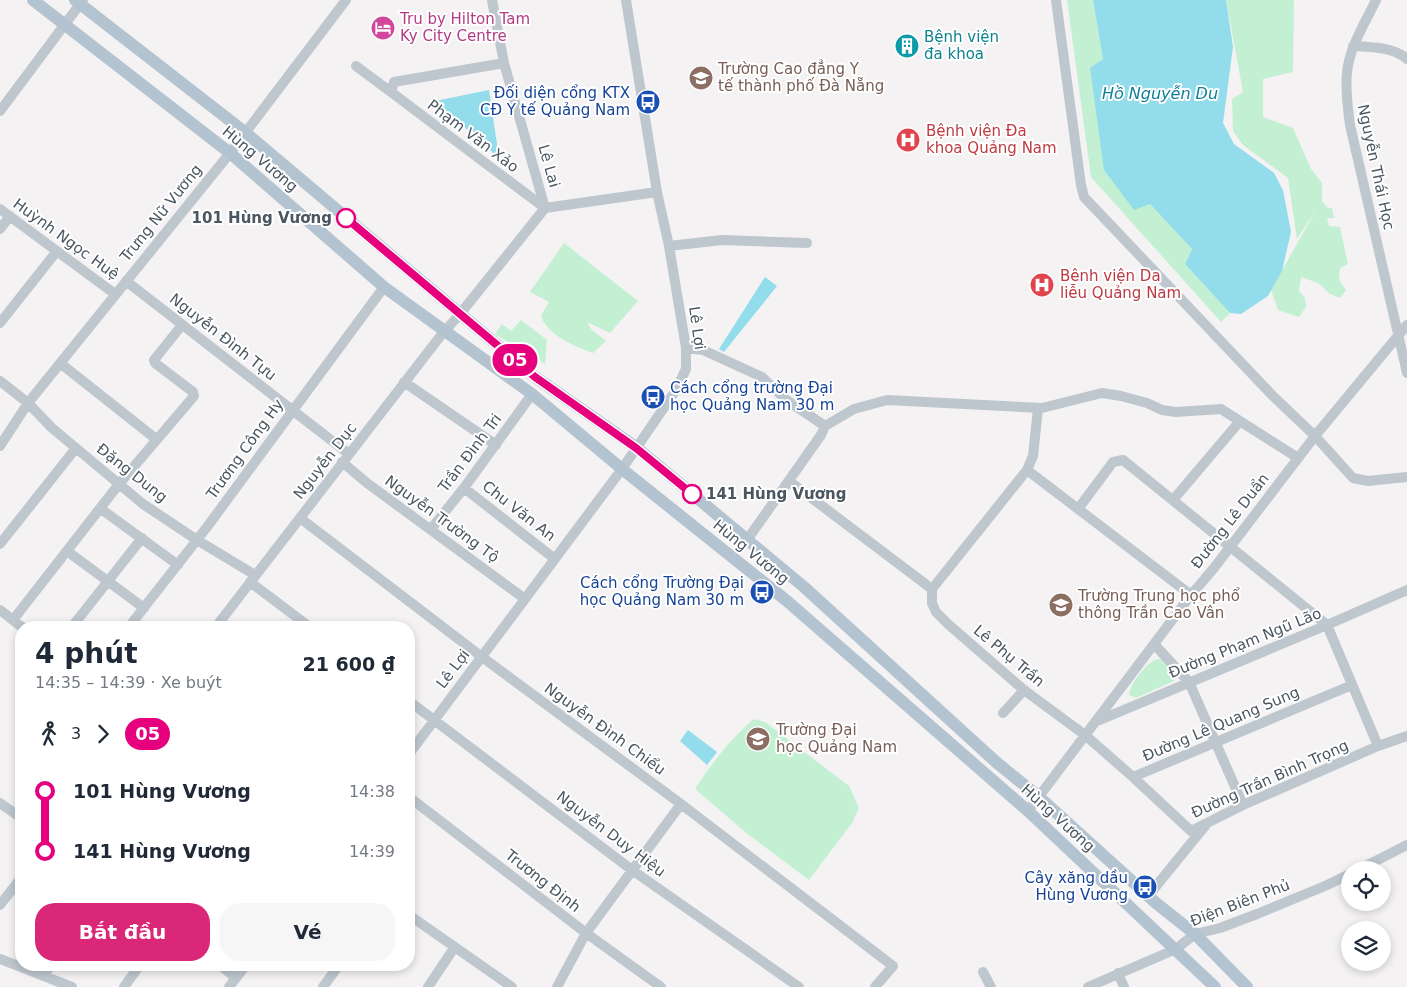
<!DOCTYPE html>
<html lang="vi">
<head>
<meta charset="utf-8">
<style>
  :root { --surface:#fff; --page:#f6f6f7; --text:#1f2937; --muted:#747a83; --accent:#db2777 }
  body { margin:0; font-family:"DejaVu Sans",sans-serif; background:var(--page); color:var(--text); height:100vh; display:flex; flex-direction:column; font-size:19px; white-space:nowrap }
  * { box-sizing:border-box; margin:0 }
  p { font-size:16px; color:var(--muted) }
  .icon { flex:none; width:28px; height:28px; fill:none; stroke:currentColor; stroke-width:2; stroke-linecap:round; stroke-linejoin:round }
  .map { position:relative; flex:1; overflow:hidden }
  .panel { position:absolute; left:15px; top:621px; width:400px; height:350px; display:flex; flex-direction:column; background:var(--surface); border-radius:20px; box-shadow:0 2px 8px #0003 }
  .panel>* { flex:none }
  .badge { padding:0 10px; border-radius:16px; font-size:18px; line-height:32px }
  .fabs { position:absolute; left:1341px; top:861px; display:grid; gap:10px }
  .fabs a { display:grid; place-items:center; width:50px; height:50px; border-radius:50%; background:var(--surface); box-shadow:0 2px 8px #0003; font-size:25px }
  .map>.badge { position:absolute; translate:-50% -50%; box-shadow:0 0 0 2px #fff }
  .legs { display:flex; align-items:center; gap:8px; height:55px; padding:0 20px; font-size:16px }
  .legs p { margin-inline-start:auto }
  .summary { display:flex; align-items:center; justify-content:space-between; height:85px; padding:0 20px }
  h1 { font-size:28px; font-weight:800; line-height:38px }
  .action { display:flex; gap:10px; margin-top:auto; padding:10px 20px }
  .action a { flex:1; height:58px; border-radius:20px; background:var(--accent); color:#fff; font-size:20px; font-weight:800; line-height:58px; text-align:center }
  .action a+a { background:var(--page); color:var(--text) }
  ul { padding:0 20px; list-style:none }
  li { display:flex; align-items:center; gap:18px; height:60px; font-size:19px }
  li i { display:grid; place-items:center; width:8px; height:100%; margin:0 6px; background:currentColor }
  li i::after { content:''; width:12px; height:12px; margin:-6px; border:4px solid; border-radius:50%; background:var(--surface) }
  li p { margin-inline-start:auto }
  li:first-child i { background:linear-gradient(#0000 50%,currentColor 0) }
  li:last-child i { background:linear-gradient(currentColor 50%,#0000 0) }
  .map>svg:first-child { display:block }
  .green { fill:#c3f0d3 }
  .water { fill:#92dceb }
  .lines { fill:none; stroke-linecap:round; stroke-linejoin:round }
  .minor { stroke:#bec7ce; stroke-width:10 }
  .major { stroke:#b3c3d0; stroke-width:12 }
  .line-1-casing { stroke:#fff; stroke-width:11 }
  .line-1 { stroke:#e6007e; stroke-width:8 }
  .stop-1-dot { fill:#fff; stroke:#e6007e; stroke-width:2.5 }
  .labels { text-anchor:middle; stroke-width:4; stroke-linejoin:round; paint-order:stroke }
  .hotel-label { font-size:15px; fill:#b23c85; stroke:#fff; text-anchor:start }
  .culture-label { font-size:15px; fill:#0d838f; stroke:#fff; text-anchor:start }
  .education-label { font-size:15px; fill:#785e54; stroke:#fff; text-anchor:start }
  .transit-label { font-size:15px; fill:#164399; stroke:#fff; text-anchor:end }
  .health-label { font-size:15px; fill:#be3a42; stroke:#fff; text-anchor:start }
  .street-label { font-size:15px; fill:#4a5660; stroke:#fff }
  .stop-label { font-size:15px; font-weight:bold; fill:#4a5660; stroke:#fff; text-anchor:end }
  .water-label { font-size:16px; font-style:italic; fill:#0f7f96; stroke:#fff }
</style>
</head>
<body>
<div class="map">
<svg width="1407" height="987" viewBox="0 0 1407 987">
  <rect width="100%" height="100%" fill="#f4f2f3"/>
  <!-- green -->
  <path class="green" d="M1067 0H1093L1103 59 1150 204 1192 249 1185 264 1230 313 1221 322 1091 177Z
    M1226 0H1294L1293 72 1263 79V117L1293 128 1311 169 1322 183V201L1328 208H1332L1334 218H1327L1329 226 1340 227 1348 264 1340 268 1339 280 1346 290 1340 298 1330 294 1318 283 1301 277 1299 291 1305 298 1306 307 1299 317 1278 310 1271 290 1316 210 1297 239 1288 178 1243 145 1233 131 1232 99 1243 92Z
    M564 243 638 301 610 333 587 322 591 329 606 341 593 353C576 347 547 335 541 316L549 302 530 292Z
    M521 320 547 340 545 364 495 334 502 324 511 331Z
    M1157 659H1162L1176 672 1174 681 1136 698 1129 695C1130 684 1146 663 1157 659Z
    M754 719 765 722 849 786 859 808 852 823 809 880 745 832 695 789C712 763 730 739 754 719Z"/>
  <!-- water -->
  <path class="water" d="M1093 0H1226L1233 47 1223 123 1234 144 1274 173 1283 190 1291 232 1282 271 1268 296 1241 314 1230 313 1185 264 1192 249 1150 204 1134 210 1104 170 1090 68 1103 59Z
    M489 90 499 158 435 101Z
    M765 277 777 286 724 352 719 349Z
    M688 730 717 752 707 765 680 741Z"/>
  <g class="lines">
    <!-- minor -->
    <path class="minor" d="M1056 0 1081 185 1084 197 1272 395 1315 436 1353 478 1368 481 1407 477
      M1376 0C1365 23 1349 48 1347 73 1345 91 1348 108 1350 125L1407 373
      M1353 46C1370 47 1394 47 1407 59
      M504 63 394 82 391 92 545 208 657 192
      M356 66 391 92
      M0 111 83 0
      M0 209 115 294
      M0 229 10 216
      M669 246 722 240 807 243
      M126 281 349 454
      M0 323 57 251
      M686 348 703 350 762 377 785 399 825 426
      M60 363 156 439
      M0 381 28 403 52 428 143 504 197 540 255 575
      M404 382 496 445
      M825 426 854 409 887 400 1042 408 1102 393 1121 396 1147 403 1162 410 1176 412 1221 409 1298 458
      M0 446 28 403 230 153 346 0
      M342 462 367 483 525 599
      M1027 470 1191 595
      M789 481 932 589
      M464 488 555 559
      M1173 500 1240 421
      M101 509 178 565
      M1078 509 1113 462 1123 460 1327 625 1378 746
      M300 518 482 657 681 804 893 966 875 987
      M431 529 464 488 532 394
      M747 540 821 435 825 426
      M0 544 76 448
      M67 551 144 608
      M250 582 311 628
      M932 589V603L936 612 948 624 1024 690 1085 735 1133 777 1352 685
      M932 589 1027 470 1033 456 1038 408
      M0 610 23 628
      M13 620 119 484 194 396 193 392 155 363 154 360 182 325
      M71 628 142 538
      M128 628 207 527 384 287
      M215 628 442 334 460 314 545 208 504 63 492 0
      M1154 644 1189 682 1243 805
      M409 701 632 870 799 987
      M1003 713 1024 690
      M1095 722 1327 625 1407 590
      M409 754 622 469 676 390 686 369V348L669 246 657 192 626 0
      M1133 777 1191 831 1243 805 1378 746 1407 736
      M409 797 586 933 661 987
      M0 803 21 818
      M1028 811 1191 595 1214 568 1315 436 1407 325
      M1358 870 1407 845
      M1148 896 1205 826
      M0 905 21 878
      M409 915 512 987
      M0 959 72 987
      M220 965 236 978
      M983 972 991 987
      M1118 973 1124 987
      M43 976 51 965
      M124 987 140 965
      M229 987 246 965
      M323 987 339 965
      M428 987 454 948
      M557 987 586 933 681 804
      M1088 987 1176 949 1195 934 1220 928 1257 914 1325 886 1350 874"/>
    <!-- major -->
    <path class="major" d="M33 0 230 153 384 287 532 394 622 469 787 601 1028 811 1215 987
      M75 0 246 133 535 377 637 448 804 587 996 762 1039 797 1156 903 1195 934 1247 987"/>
  </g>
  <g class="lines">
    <defs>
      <path id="line-1" d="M346 218 535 377 636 448 692 494"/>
    </defs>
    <!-- line-1 casing -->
    <use href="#line-1" class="line-1-casing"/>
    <!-- line-1 -->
    <use href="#line-1" class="line-1"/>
  </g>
  <!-- icons -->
  <defs>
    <symbol id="hotel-disc" viewBox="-11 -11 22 22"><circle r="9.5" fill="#d1479c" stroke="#fff"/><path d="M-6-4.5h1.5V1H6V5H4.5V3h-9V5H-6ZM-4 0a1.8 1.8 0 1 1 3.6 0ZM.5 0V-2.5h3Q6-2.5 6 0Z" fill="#fff"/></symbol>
    <symbol id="building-disc" viewBox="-11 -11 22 22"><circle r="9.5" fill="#0f9aa8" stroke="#fff"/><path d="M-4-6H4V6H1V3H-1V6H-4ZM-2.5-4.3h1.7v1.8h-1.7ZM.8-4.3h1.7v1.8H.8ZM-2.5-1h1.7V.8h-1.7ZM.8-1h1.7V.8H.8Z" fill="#fff"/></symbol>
    <symbol id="school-disc" viewBox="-11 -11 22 22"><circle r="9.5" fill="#8d6e63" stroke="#fff"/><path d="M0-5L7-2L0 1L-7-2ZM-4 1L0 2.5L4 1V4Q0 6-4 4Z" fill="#fff"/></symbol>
    <symbol id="bus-disc" viewBox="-11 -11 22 22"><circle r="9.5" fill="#1a4fb4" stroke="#fff"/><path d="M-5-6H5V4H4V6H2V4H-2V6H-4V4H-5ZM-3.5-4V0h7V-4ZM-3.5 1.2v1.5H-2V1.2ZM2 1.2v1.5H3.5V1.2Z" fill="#fff"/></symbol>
    <symbol id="hospital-disc" viewBox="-11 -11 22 22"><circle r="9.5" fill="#e0444e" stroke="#fff"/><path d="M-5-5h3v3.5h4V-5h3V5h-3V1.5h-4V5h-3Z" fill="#fff"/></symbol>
    <symbol id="university-disc" viewBox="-11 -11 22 22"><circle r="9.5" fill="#8d6e63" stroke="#fff"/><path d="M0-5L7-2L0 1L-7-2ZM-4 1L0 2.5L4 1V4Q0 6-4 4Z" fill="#fff"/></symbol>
  </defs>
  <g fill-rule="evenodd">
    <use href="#hotel-disc" x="369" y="14" width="28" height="28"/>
    <use href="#building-disc" x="893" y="32" width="28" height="28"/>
    <use href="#school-disc" x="687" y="64" width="28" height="28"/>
    <use href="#bus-disc" x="634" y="88" width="28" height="28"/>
    <use href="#hospital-disc" x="894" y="126" width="28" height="28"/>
    <use href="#hospital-disc" x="1028" y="271" width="28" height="28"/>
    <use href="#bus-disc" x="639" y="383" width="28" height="28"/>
    <use href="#bus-disc" x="748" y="578" width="28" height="28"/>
    <use href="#school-disc" x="1047" y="591" width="28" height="28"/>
    <use href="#university-disc" x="744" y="725" width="28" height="28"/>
    <use href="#bus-disc" x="1131" y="873" width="28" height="28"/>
  </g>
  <!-- markers -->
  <g class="stop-1-dot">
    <circle cx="346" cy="218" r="9"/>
    <circle cx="692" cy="494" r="9"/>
  </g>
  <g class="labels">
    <!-- hotel labels -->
    <g class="hotel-label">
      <text x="400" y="24">Tru by Hilton Tam<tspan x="400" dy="17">Ky City Centre</tspan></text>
    </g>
    <!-- culture labels -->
    <g class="culture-label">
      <text x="924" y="42">Bệnh viện<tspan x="924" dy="17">đa khoa</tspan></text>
    </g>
    <!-- education labels -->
    <g class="education-label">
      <text x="718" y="74">Trường Cao đẳng Y<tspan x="718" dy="17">tế thành phố Đà Nẵng</tspan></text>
      <text x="1078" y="601">Trường Trung học phổ<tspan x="1078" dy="17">thông Trần Cao Vân</tspan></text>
      <text x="776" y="735">Trường Đại<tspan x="776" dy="17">học Quảng Nam</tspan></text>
    </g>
    <!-- transit labels -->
    <g class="transit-label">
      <text x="630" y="98">Đối diện cổng KTX<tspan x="630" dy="17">CĐ Y tế Quảng Nam</tspan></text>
      <text x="670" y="393" text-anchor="start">Cách cổng trường Đại<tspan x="670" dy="17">học Quảng Nam 30 m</tspan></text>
      <text x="744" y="588">Cách cổng Trường Đại<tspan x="744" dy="17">học Quảng Nam 30 m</tspan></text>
      <text x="1128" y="883">Cây xăng dầu<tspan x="1128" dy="17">Hùng Vương</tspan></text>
    </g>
    <!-- health labels -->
    <g class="health-label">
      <text x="926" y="136">Bệnh viện Đa<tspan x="926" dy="17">khoa Quảng Nam</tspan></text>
      <text x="1060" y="281">Bệnh viện Da<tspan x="1060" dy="17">liễu Quảng Nam</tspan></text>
    </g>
    <!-- street labels -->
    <g class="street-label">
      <text transform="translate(473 136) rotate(37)" y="5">Phạm Văn Xảo</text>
      <text transform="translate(260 159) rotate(40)" y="5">Hùng Vương</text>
      <text transform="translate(549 166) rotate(74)" y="5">Lê Lai</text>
      <text transform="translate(1376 167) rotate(78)" y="5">Nguyễn Thái Học</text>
      <text transform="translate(161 213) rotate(-51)" y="5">Trưng Nữ Vương</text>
      <text transform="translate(66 239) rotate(36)" y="5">Huỳnh Ngọc Huệ</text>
      <text transform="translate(697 328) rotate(82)" y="5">Lê Lợi</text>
      <text transform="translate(223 337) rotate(38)" y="5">Nguyễn Đình Tựu</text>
      <text transform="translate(245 449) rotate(-54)" y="5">Trương Công Hy</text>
      <text transform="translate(470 453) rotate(-53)" y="5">Trần Đình Tri</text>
      <text transform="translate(325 461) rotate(-52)" y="5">Nguyễn Dục</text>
      <text transform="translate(132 473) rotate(38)" y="5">Đặng Dung</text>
      <text transform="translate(519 511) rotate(38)" y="5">Chu Văn An</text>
      <text transform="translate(442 519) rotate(36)" y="5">Nguyễn Trường Tộ</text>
      <text transform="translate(1230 521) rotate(-52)" y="5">Đường Lê Duẩn</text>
      <text transform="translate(751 552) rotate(39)" y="5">Hùng Vương</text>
      <text transform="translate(1245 643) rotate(-22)" y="5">Đường Phạm Ngũ Lão</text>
      <text transform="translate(1009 656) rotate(40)" y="5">Lê Phụ Trần</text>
      <text transform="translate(453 669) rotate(-53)" y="5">Lê Lợi</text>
      <text transform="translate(1221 724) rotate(-23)" y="5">Đường Lê Quang Sung</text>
      <text transform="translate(605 729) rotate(36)" y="5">Nguyễn Đình Chiểu</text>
      <text transform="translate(1270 779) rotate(-24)" y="5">Đường Trần Bình Trọng</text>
      <text transform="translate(1058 818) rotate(42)" y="5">Hùng Vương</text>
      <text transform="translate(611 834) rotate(37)" y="5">Nguyễn Duy Hiệu</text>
      <text transform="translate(543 881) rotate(38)" y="5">Trương Định</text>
      <text transform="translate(1240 903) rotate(-21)" y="5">Điện Biên Phủ</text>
    </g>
    <!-- stop labels -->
    <g class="stop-label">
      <text x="332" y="223">101 Hùng Vương</text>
      <text x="706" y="499" text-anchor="start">141 Hùng Vương</text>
    </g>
    <!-- water labels -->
    <g class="water-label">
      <text x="1160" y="99">Hồ Nguyễn Du</text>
    </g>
  </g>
</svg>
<div class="fabs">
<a><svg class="icon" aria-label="locate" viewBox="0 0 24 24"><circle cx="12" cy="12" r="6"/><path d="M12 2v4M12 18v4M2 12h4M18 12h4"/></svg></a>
<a><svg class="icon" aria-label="layers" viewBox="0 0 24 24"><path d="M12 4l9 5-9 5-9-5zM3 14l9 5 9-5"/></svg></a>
</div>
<b class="badge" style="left:515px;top:360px;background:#e6007e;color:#fff">05</b>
<section class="panel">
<div class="summary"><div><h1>4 phút</h1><p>14:35 – 14:39 · Xe buýt</p></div><b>21 600 ₫</b></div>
<div class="legs"><svg class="icon" aria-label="walk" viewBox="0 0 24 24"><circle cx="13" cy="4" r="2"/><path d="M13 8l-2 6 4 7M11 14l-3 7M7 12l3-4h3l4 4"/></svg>3<svg class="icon" aria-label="forward" viewBox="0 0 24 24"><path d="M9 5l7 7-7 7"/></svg><b class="badge" style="background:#e6007e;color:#fff">05</b></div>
<ul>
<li><i style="color:#e6007e"></i><b>101 Hùng Vương</b><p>14:38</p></li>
<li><i style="color:#e6007e"></i><b>141 Hùng Vương</b><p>14:39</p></li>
</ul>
<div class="action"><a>Bắt đầu</a><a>Vé</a></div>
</section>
</div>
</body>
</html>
